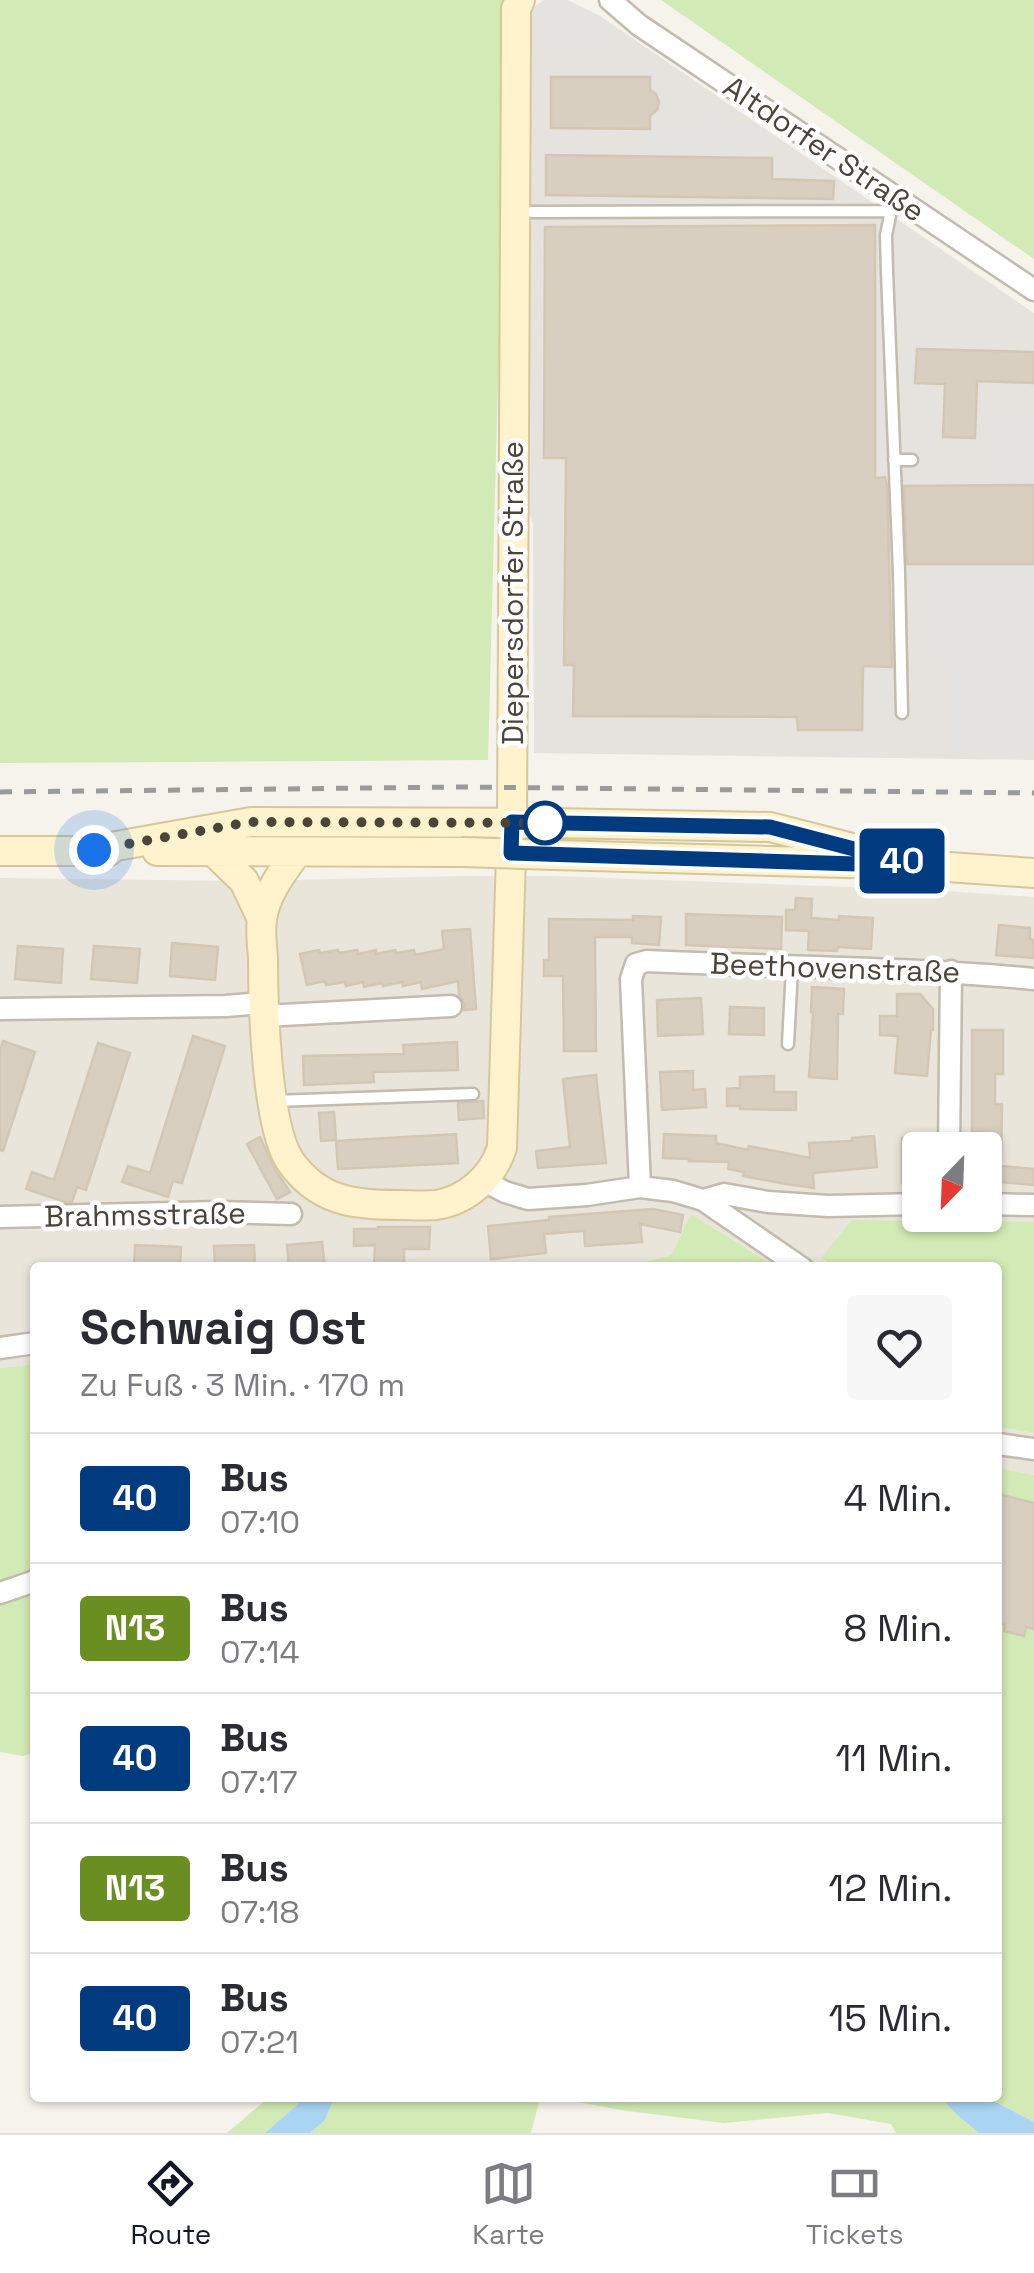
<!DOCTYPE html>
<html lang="de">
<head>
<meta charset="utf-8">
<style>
  :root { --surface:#fff; --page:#f7f7f7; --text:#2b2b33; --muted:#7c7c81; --line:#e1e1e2; --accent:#111827 }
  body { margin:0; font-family:"Space Grotesk",sans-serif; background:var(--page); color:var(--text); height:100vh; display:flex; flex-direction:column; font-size:38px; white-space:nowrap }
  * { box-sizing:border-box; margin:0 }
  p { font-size:32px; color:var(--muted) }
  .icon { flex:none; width:55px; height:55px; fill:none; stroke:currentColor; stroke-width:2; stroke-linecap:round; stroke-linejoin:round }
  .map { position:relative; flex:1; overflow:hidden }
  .panel { position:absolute; left:30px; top:1262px; width:972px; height:840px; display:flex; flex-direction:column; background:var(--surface); border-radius:10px; box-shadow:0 2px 8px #0004 }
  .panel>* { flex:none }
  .badge { padding:0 20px; border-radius:8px; font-size:35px; line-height:65px }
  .needle { width:65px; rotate:203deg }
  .controls { position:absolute; left:902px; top:1132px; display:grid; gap:20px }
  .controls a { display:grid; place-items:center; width:100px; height:100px; border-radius:10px; background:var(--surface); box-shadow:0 2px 8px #0004; font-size:50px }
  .you { position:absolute; width:50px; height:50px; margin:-25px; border:8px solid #fff; border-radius:50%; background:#1a73e8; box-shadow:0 0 0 15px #1a73e833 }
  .map>.badge { position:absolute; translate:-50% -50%; box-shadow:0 0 0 5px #fff }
  .round { display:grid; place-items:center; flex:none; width:105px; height:105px; border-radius:10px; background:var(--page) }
  .overview { display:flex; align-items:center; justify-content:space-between; height:170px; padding:0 50px }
  h1 { font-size:48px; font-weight:600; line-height:75px }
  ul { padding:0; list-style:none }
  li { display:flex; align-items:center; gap:30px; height:130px; padding:0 50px; border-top:2px solid var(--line) }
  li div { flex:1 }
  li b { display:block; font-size:38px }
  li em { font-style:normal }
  li .badge { min-width:110px; font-weight:700; text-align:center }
  .tabs { display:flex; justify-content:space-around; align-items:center; height:140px; border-top:2px solid var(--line); background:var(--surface); font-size:28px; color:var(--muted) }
  .tabs a { display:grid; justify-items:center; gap:5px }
  .tabs .active { color:var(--accent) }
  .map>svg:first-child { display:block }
  .residential { fill:#eae5da; fill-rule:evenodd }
  .industrial { fill:#e6e2dd }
  .green { fill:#d2eab5 }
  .parking { fill:#e5e3e0 }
  .water { fill:#a9d4f2 }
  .building { fill:#d8cfc1; stroke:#d3c7b4; stroke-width:2.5 }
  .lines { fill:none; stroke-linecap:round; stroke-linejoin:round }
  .lane-casing { stroke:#c2bbae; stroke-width:15 }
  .street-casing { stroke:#c2bbae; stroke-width:25 }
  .secondary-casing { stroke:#d6c79b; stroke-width:32 }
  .lane { stroke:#fff; stroke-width:10 }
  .street { stroke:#fff; stroke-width:20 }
  .secondary { stroke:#fff3cd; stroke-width:28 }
  .rail { stroke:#9a9a9a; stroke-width:5; stroke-dasharray:12 12; stroke-linecap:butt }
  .secondary-bridge-casing { stroke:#d6c79b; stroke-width:32; stroke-linecap:butt }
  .secondary-bridge { stroke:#fff3cd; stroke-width:28 }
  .line-casing { stroke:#fff; stroke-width:22 }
  .line { stroke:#003b80; stroke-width:15 }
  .walk { stroke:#4b4439; stroke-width:10; stroke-dasharray:0 18 }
  .stop-dot { fill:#fff; stroke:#003b80; stroke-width:5 }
  .labels { text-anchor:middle; stroke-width:9; stroke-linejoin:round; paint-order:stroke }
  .street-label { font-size:30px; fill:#4b4439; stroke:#fff }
</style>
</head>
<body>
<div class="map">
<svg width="1034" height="2133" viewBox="0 0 1034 2133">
  <rect width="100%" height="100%" fill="#f6f3ec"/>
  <!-- residential -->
  <path class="residential" d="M460 876H554L931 890 1034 897V1222L853 1220 822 1259 834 1268 776 1267 691 1214 671 1255 627 1267 35 1268V1364L0 1368V878L244 881ZM920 1150H985V1215H920Z
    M998 1427 1034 1433V1475L998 1468Z"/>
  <!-- industrial -->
  <path class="industrial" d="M545 0H567L600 16 1034 313V760L534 753 533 524 522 491 526 27 532 8Z"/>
  <!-- green -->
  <path class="green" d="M0 0H508L488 760 0 763Z
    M661 0H1034V259Z
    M691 1214 776 1267H627L671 1255Z
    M852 1220 1034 1222V1433L998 1427V1268L834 1267 821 1258Z
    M35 1364V1752L23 1756 0 1752V1368Z
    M998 1468 1034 1475V2122L988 2098H998Z
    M268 2098H300L297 2105 265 2133H227Z
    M334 2098H540L531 2133H310L325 2120Z
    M559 2098H941L957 2115 979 2133H896L891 2124 828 2113 724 2123 620 2110Z"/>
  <!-- parking -->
  <path class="parking" d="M545 0H567L600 16 613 28 601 32 604 46H534L532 8Z
    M701 105 720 112 717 121 731 125 751 122 767 133 766 158 648 156V130L697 123Z
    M993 416H1034V485H992Z
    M930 564H1034V754L951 753 952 658 931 657Z"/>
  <!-- water -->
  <path class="water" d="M300 2098H334L325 2120 310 2133H265L297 2105Z
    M941 2098H988L1034 2122V2133H979L957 2115Z"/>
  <!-- building -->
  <path class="building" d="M551 77H650V90L656 94 659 102 657 110 650 116V129L551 128Z
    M546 155 772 158V179L834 181 833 199 546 195Z
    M875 225V478L885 477 887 486 892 667 863 666 862 730H798L797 717 573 716 574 665H564L566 458H544L545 227Z
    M917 349 1034 352V383L977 381 975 438 943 437 945 384 915 383Z
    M1034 485V564H907L904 486Z
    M796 898 812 899 811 918 839 920V916L873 918 871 949 838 947 837 951 808 950 809 931 786 930V910H795Z
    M686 914 782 917 781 949 686 945Z
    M633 916 661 917 659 945 632 943V937H595L596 1051H564L563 976H544V960H549V919L633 920Z
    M999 925 1030 928V939L1034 940V958L996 955Z
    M470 929 476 1009 464 1010 465 1004 459 995 458 981 422 989 421 982 403 986 402 982 383 986 382 983 364 987 363 982 346 986 345 982 326 985 325 981 307 985 300 954 319 950 320 953 338 950 339 953 357 950 358 954 376 950V954L395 950 396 953 414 950 415 955 444 949 442 931Z
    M172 943 218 947 215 980 170 976Z
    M18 946 63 949 61 983 15 979Z
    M94 946 140 949 137 983 91 979Z
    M812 987 844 989 843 1014H838L837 1079 809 1077 813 1012H811Z
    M897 994H920L933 1009V1030H931L927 1076 895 1073 898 1036 880 1035V1016H897Z
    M701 998 703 1034 658 1036 657 1000Z
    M730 1007 764 1008V1035L729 1034Z
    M972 1030H1003V1074H995V1104H1002L1001 1166 1034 1169V1185L1001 1182V1184H985V1133L972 1132Z
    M193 1036 225 1046 182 1183 173 1181 168 1197 122 1182 128 1166 150 1173Z
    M3 1041 35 1052 3 1151 0 1150V1050Z
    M457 1042 458 1070 373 1072 374 1082 304 1085 303 1056 404 1054 403 1045Z
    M98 1043 130 1053 86 1190 77 1187 72 1202H65L26 1189 32 1172 54 1180Z
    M693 1071V1090L705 1089 706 1107 662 1110 660 1072Z
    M596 1075 606 1163 538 1168 536 1151 570 1147 563 1079Z
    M774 1076V1092H796V1110L740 1109V1106H727V1089L740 1088V1077Z
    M483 1101 484 1118 459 1120 458 1103Z
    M334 1112 336 1140 321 1141 319 1113Z
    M456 1134 458 1163 338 1169 336 1141Z
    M664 1134 716 1136V1143L748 1150 749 1146 810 1158 809 1143 852 1141V1138L874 1136 877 1167 813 1173 814 1188 780 1183 743 1176 744 1172 728 1169 729 1162 689 1161 690 1159 663 1158Z
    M260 1137 274 1168 290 1192 277 1199 247 1144Z
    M902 1138H920V1183H902Z
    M653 1209 683 1215 680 1232 640 1224 642 1242 585 1246 584 1231 544 1234 546 1253 491 1259 488 1226 549 1220V1217Z
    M378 1227H430L429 1249H404V1268H374L375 1245 354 1246V1229H378Z
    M322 1242 325 1268H289L287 1245Z
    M135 1245 181 1247 180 1268H134Z
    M254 1245 255 1268H215L214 1246Z
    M998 1494 1034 1503V1629L1026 1627 1024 1636 1004 1631 1005 1625 998 1623Z"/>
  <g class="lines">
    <defs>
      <path id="lane" d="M891 194V211L886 235 887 272 899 572 902 713
        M532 212 891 211
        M894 460H912
        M788 1044 792 968
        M274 1101 473 1094"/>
      <path id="street" d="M610 0 639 25 1034 290
        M0 1009 226 1006 263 1003
        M264 1016 451 1006
        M949 1150 951 971
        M484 1181 505 1192 528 1199 587 1195 640 1187 673 1191 703 1200 802 1268
        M640 1187 631 979 636 964 647 961C776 967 905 967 1034 979
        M703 1200 724 1194 768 1202 828 1206 920 1204
        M985 1204 1034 1205
        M0 1217 217 1212 291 1214
        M0 1348 35 1343
        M998 1444 1034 1449
        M0 1593 35 1581"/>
      <path id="secondary" d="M94 850 251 822 554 823 770 827 919 865
        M0 851H109
        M157 851 461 852
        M297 852C282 873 266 893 262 919 260 931 262 945 263 958 263 1003 266 1125 290 1161 318 1201 353 1205 398 1205 410 1205 424 1206 436 1205 468 1200 492 1177 502 1148L512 822 516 42V9L520 0
        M215 853 244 881 262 919
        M554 855 919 865 1034 873"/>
    </defs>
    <!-- lane casing -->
    <use href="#lane" class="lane-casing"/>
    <!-- street casing -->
    <use href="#street" class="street-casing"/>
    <!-- secondary casing -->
    <use href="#secondary" class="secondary-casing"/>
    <!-- lane -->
    <use href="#lane" class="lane"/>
    <!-- street -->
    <use href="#street" class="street"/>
    <!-- secondary -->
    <use href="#secondary" class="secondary"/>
    <!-- rail -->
    <path class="rail" d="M0 792 463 787 1034 793"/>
    <defs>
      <path id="secondary-bridge" d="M461 852 554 855"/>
    </defs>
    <!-- secondary-bridge casing -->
    <use href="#secondary-bridge" class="secondary-bridge-casing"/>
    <!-- secondary-bridge -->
    <use href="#secondary-bridge" class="secondary-bridge"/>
  </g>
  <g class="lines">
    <defs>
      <path id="line" d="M512 822 770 827 919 866 511 853Z"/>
    </defs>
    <!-- line casing -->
    <use href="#line" class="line-casing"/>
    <!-- line -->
    <use href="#line" class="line"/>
    <!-- walk -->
    <path class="walk" d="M94 850 250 822 554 823H545"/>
  </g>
  <!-- markers -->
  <circle class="stop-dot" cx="545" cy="823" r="20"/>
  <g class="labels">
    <!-- street labels -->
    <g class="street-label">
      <text transform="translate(824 149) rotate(34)" y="10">Altdorfer Straße</text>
      <text transform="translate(513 593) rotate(-90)" y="10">Diepersdorfer Straße</text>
      <text transform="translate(835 968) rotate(2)" y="10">Beethovenstraße</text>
      <text transform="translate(145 1215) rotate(-1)" y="10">Brahmsstraße</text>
    </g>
  </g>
</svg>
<div class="controls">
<a><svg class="needle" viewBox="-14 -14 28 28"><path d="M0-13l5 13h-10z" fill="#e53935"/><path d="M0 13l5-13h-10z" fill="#7c7c81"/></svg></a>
</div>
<div class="you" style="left:94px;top:850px"></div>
<b class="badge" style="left:902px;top:861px;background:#003b80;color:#fff">40</b>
<section class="panel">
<div class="overview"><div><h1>Schwaig Ost</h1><p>Zu Fuß · 3 Min. · 170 m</p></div><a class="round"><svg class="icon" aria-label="heart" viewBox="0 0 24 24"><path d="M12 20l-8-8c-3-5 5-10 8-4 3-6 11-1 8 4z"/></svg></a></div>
<ul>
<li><span class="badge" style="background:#003b80;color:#fff">40</span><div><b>Bus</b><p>07:10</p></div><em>4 Min.</em></li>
<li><span class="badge" style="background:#6b8e23;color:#fff">N13</span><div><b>Bus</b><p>07:14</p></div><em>8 Min.</em></li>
<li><span class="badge" style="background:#003b80;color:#fff">40</span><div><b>Bus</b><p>07:17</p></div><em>11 Min.</em></li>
<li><span class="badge" style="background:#6b8e23;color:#fff">N13</span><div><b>Bus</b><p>07:18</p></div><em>12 Min.</em></li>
<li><span class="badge" style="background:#003b80;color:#fff">40</span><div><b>Bus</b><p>07:21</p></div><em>15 Min.</em></li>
</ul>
</section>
</div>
<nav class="tabs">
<a class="active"><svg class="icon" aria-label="directions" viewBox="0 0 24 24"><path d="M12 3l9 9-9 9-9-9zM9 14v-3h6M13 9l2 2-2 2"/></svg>Route</a>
<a><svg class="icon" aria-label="map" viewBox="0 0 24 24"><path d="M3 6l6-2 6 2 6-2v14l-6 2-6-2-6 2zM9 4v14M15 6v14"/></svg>Karte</a>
<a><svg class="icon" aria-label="tickets" viewBox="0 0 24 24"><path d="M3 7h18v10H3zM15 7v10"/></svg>Tickets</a>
</nav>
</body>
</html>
